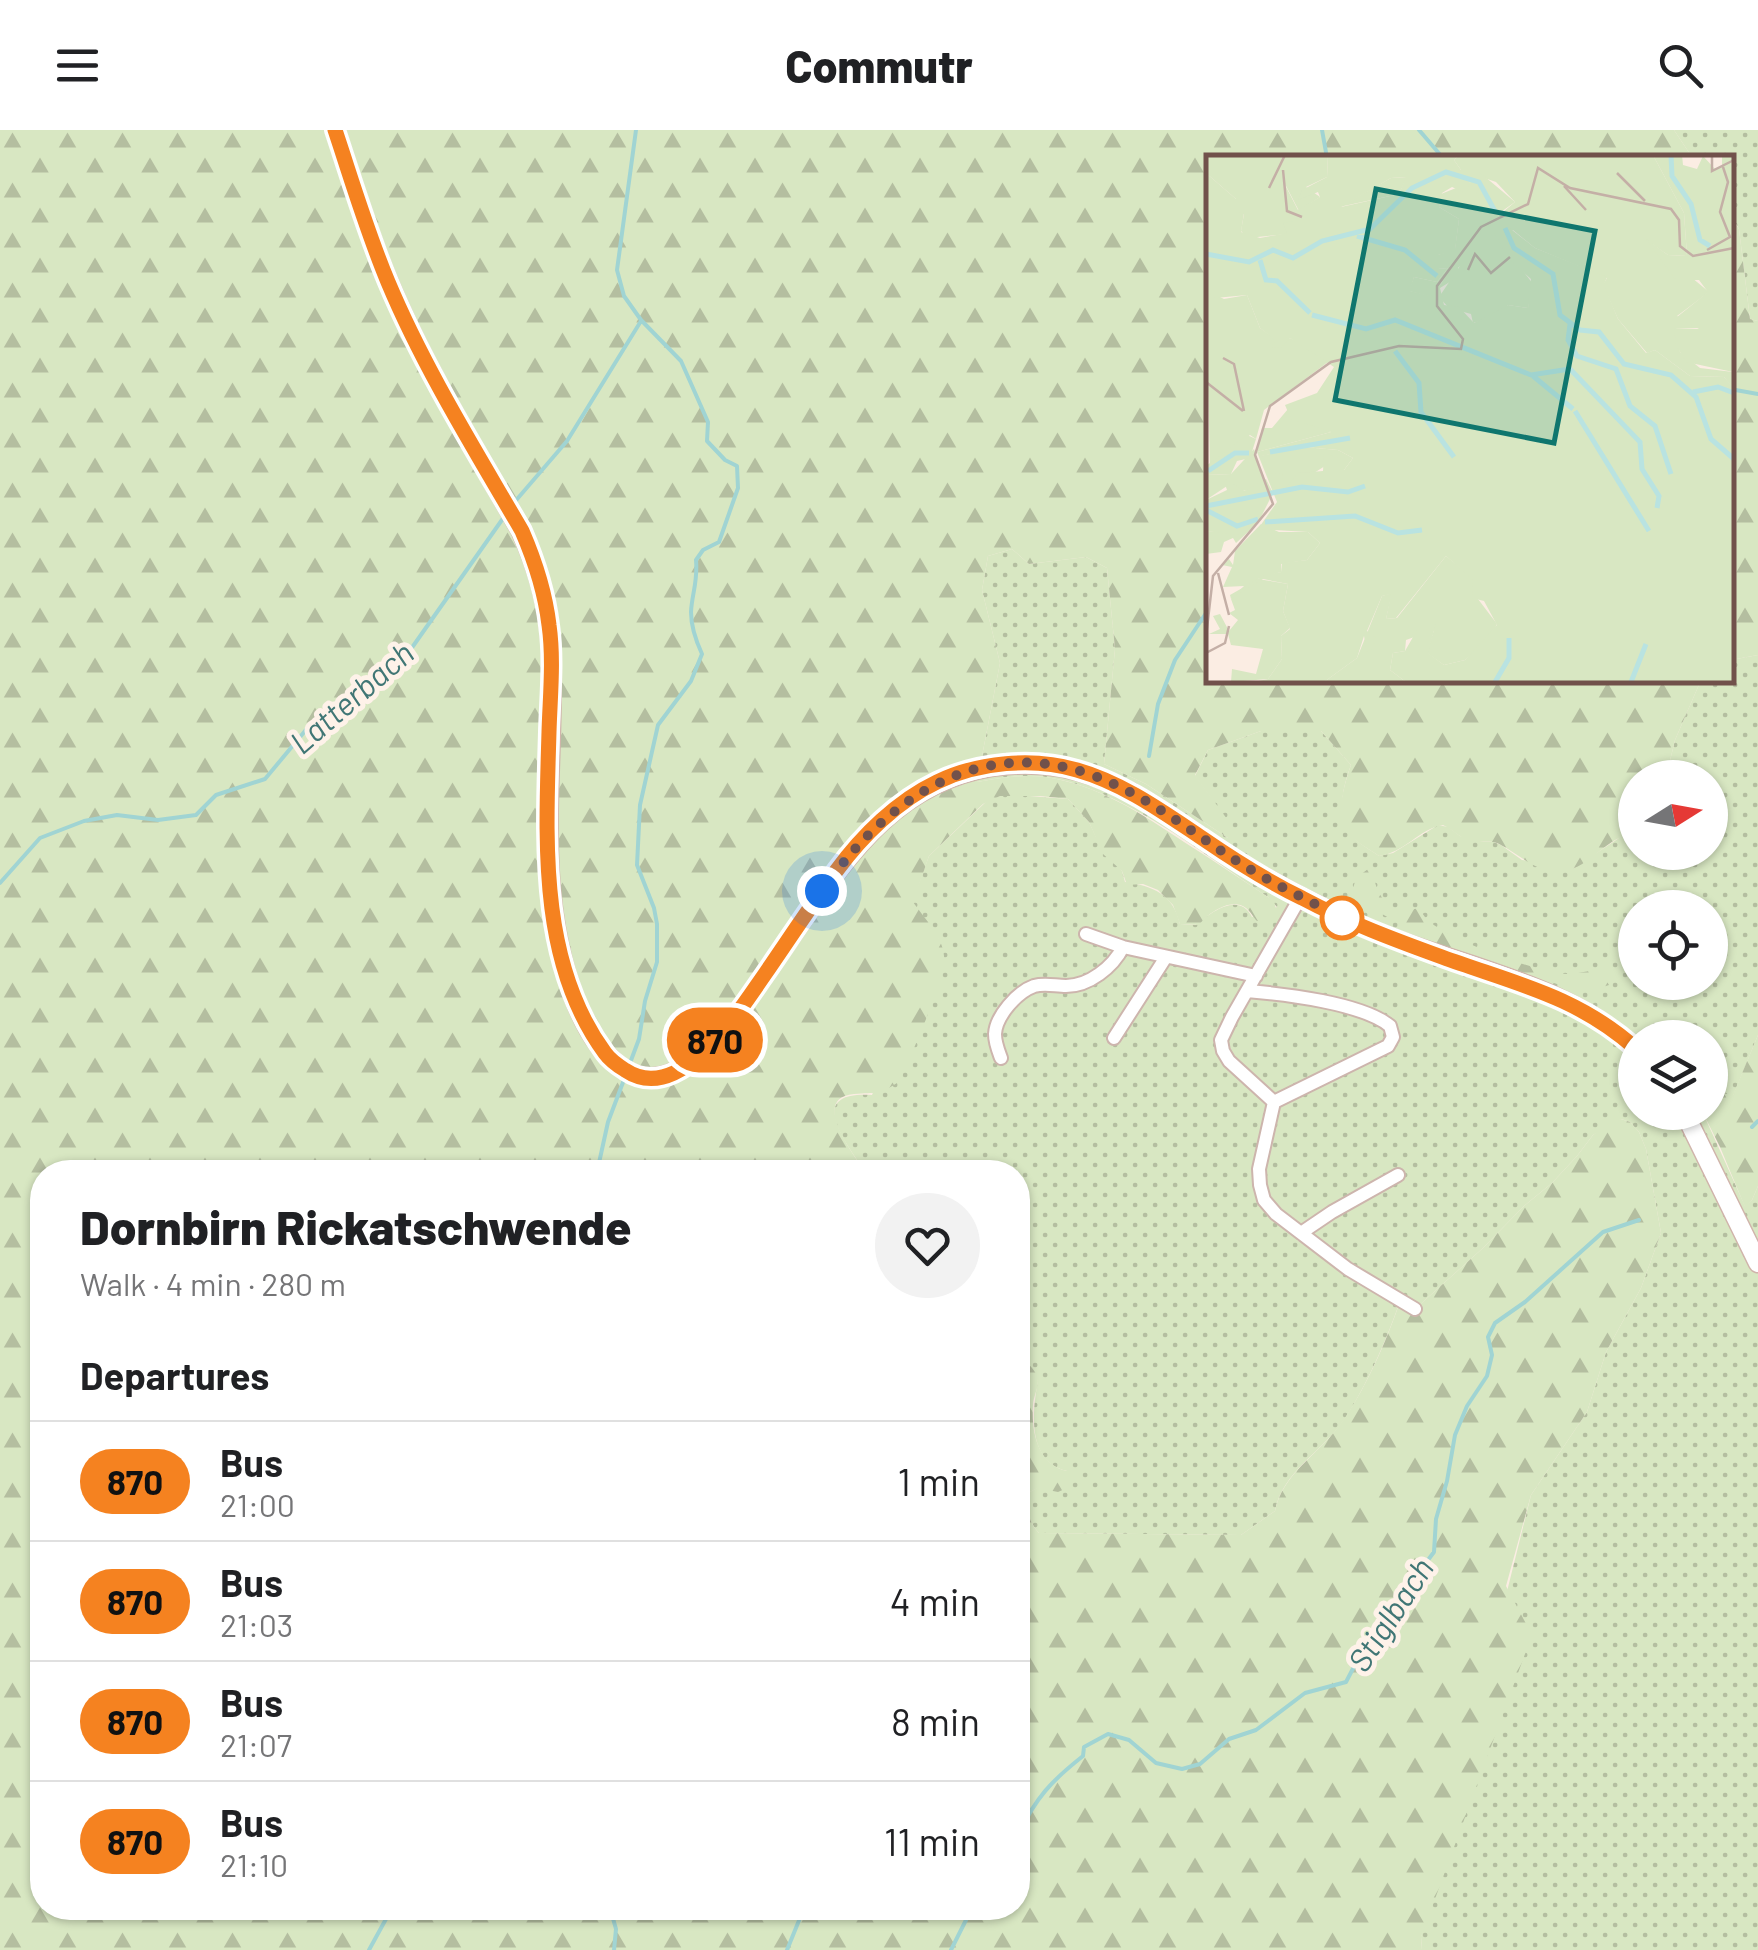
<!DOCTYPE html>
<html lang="en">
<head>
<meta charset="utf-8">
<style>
  :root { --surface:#fff; --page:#f2f2f2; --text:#202124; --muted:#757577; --line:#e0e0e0 }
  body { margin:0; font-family:Barlow,sans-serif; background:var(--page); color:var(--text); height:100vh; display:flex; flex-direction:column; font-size:38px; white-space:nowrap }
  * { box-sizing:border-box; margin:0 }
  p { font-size:32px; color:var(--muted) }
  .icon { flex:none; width:55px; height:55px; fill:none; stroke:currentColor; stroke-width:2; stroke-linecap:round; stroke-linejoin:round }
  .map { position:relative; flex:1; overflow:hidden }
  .panel { position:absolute; left:30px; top:1030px; width:1000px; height:760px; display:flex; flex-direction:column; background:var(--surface); border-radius:40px; box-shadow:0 2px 8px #0004 }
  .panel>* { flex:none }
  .badge { padding:0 20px; border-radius:32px; font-size:35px; line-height:65px }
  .needle { width:65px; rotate:79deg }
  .tools { position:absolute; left:1618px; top:630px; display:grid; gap:20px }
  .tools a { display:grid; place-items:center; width:110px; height:110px; border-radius:50%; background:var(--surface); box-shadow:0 2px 8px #0004; font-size:50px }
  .you { position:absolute; width:50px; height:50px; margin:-25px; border:8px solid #fff; border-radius:50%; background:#1a73e8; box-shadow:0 0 0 15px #1a73e833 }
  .map>.badge { position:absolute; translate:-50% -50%; box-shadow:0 0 0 5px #fff }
  h2 { padding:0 50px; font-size:38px; line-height:90px }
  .round { display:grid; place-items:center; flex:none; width:105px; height:105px; border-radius:52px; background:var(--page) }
  .overview { display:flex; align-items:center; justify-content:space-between; height:170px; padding:0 50px }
  h1 { font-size:48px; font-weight:800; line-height:75px }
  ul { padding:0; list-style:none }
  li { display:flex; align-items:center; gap:30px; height:120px; padding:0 50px; border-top:2px solid var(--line) }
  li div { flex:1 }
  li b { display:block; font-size:38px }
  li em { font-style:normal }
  li .badge { min-width:110px; font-weight:700; text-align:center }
  header { display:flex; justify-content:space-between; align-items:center; height:130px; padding:0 50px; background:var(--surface); font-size:45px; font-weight:800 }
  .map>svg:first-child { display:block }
  .green { fill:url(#green-dots); fill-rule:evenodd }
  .forest { fill:url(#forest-firs) }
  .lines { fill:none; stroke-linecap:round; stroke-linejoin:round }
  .stream { stroke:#a0d4d3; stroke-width:4 }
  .street-casing { stroke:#cdb5ad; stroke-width:16 }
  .secondary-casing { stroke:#d0b4ab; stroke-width:21 }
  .street { stroke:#fff; stroke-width:12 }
  .secondary { stroke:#fff; stroke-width:18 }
  .line-casing { stroke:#fff; stroke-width:22 }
  .line { stroke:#f58220; stroke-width:15 }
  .walk { stroke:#71514b; stroke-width:10; stroke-dasharray:0 18 }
  .stop-dot { fill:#fff; stroke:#f58220; stroke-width:5 }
  .labels { text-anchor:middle; stroke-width:10; stroke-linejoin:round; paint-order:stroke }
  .water-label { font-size:32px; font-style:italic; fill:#407675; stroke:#fef2e9 }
  .inset-river { fill:none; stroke:#b9e3e1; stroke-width:5 }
  .inset-road { fill:none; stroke:#c4afa6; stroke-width:2.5 }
  .view { fill:#0f766e; fill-opacity:0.15; stroke:#0f766e; stroke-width:5 }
  .inset-edge { fill:none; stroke:#71514b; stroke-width:5 }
</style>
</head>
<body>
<header><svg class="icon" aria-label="menu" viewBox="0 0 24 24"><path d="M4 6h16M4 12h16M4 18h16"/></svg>Commutr<svg class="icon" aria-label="search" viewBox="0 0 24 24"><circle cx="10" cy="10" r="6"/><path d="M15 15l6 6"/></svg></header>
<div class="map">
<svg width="1758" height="1820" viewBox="0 0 1758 1820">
  <defs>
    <pattern id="green-dots" width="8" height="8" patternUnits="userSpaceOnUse" patternTransform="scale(2.5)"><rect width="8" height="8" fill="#d8e7c2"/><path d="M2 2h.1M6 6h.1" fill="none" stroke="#b4bea0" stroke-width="1.8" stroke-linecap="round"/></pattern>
    <pattern id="forest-firs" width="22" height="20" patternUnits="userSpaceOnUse" patternTransform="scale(2.5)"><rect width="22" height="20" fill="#d8e7c2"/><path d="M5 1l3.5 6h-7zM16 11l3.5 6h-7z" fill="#b4bea0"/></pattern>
  </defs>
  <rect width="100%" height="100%" fill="#fbede3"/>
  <!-- green -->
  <path class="green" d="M1674 0H1758V191L1750 189 1739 99 1731 85 1730 28 1692 27Z
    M1012 419 1029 434 1086 427 1107 438 1115 519 1104 634 1146 654 1228 708 1211 668 1195 646 1208 620 1261 601H1321L1351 635C1343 657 1335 686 1352 706 1359 714 1371 720 1379 726L1393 723 1438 695 1448 697 1460 706 1479 712H1494L1501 715 1522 730 1574 738 1625 704 1635 705V722H1710V648L1666 647 1675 610 1701 550H1730L1731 530 1758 525V905L1733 966 1710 961V908H1635V982L1703 983 1745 1076 1752 1070 1758 1056V1820H1422L1421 1807 1531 1365 1587 1282 1606 1222 1641 1158 1661 1103 1646 1019 1639 1002 1630 992 1621 989 1593 1005 1577 1026 1552 1053 1524 1076 1483 1118 1415 1179 1400 1171C1387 1209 1366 1257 1344 1290 1323 1321 1282 1342 1275 1381L1241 1405 1039 1403C1028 1391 1026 1379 1028 1363L1067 1341C1027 1332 1032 1282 1038 1251L1024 1230 1018 1227V1042H865C846 1012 803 961 872 965L939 810 912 772 929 726 989 669 1000 666 1017 665 1068 669 1089 692 1096 707 1122 741 1125 752C1153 756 1173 764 1180 794L1196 795C1210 783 1239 761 1252 787L1277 777 1268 767C1204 725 1122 658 1046 647 1022 644 1000 648 977 652L1000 533 982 460 988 426ZM1635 778H1710V852H1635Z"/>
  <!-- forest -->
  <path class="forest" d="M0 0H1674L1692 27 1208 28V550H1701L1675 610 1666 647 1635 648V705C1612 703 1595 730 1574 738 1544 750 1525 728 1501 715 1491 709 1481 714 1470 711 1460 708 1452 699 1443 695 1419 699 1404 723 1379 726 1369 719 1353 711 1346 700 1335 683 1345 652 1351 635L1321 601H1261L1208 620 1195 645 1235 700 1234 707 1228 708 1146 654 1104 634 1115 519 1107 438 1086 427 1029 434 1012 419 988 426 982 460 1000 533 977 652C1000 648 1022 644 1046 647 1098 655 1141 683 1184 712 1214 731 1244 751 1274 771L1277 783 1273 791H1257C1253 787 1251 782 1246 778 1231 767 1208 783 1199 795L1180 794 1173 775 1158 760 1143 754 1127 755 1122 741 1103 724 1089 692 1068 669 1040 666H1000L983 674 929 726 913 772C923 787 943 806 944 826 946 848 910 927 900 951 878 966 877 962 854 964 809 968 855 1026 865 1042H42V1778H1018V1227C1027 1232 1037 1240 1038 1251 1038 1259 1033 1268 1033 1275 1031 1302 1038 1335 1067 1341L1071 1348 1067 1358 1058 1362 1038 1358 1028 1363C1026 1379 1028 1391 1039 1403L1241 1405 1275 1381C1283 1343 1317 1326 1339 1296 1363 1265 1388 1208 1400 1171L1415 1179 1483 1118 1524 1076 1552 1053 1577 1026 1593 1005 1612 990 1621 989 1630 992 1639 1002 1646 1019 1661 1103 1641 1158 1606 1222 1587 1282 1531 1365 1506 1456 1532 1505 1421 1807 1422 1820H0Z
    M1730 86 1739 99 1750 189 1758 191V525L1731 530Z
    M1368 739 1373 742C1375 758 1383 778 1402 780 1408 781 1413 779 1419 778 1422 782 1424 787 1428 790 1448 810 1539 843 1567 844 1581 844 1593 839 1606 838L1612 841 1613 850 1609 855 1593 860 1569 858 1436 814 1382 784 1358 774 1353 769 1352 762 1356 748Z
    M1758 905V1056L1752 1070 1745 1077 1720 1017 1703 983 1710 982V961L1733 965Z"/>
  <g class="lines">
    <!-- stream -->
    <path class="stream" d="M1322 0 1327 28
      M1419 0 1443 28
      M1730 259 1758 264
      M512 375 567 311 641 191
      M1149 626 1158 574 1175 530 1208 480
      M0 753 40 708 84 691 117 685 158 690 196 685 216 665 265 649 310 595 334 587 368 562 411 519 504 387
      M630 933 639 909 645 871 657 832V794L654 778 637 735 640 675 658 595 691 551 702 524C696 511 691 497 691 482 692 463 698 452 696 430L703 420 719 412 738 358 737 336 725 330 707 311 708 292 681 231 641 190 624 166 617 140 636 0
      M1752 997 1758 991
      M597 1042 608 992 625 947
      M1018 1704C1037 1667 1050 1652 1083 1626L1084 1617 1108 1604 1129 1610 1156 1633 1182 1639 1200 1634 1229 1609 1256 1600 1305 1563 1346 1552 1368 1510 1434 1422 1436 1389 1447 1351 1455 1305 1467 1276 1487 1246 1492 1225 1488 1207 1495 1193 1525 1172 1603 1102 1639 1090
      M610 1778 616 1799 614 1820
      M369 1820 392 1778
      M787 1820 800 1788 823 1778
      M951 1820 972 1778"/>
    <defs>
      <path id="street" d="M1086 804 1123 817 1256 846
        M1247 861C1284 864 1362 873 1390 896L1393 907 1388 916 1274 972 1259 1039 1260 1055 1264 1070 1276 1084 1348 1139 1415 1179
        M1114 908 1166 827
        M1001 928C998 920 995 913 995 904 996 886 1017 862 1034 856 1045 853 1055 856 1066 856 1089 856 1113 837 1123 817
        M1274 972 1229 931 1223 921 1221 910 1232 887 1300 768
        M1301 1103 1332 1082 1398 1045"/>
      <path id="secondary" d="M335 0C352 51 367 102 388 151 424 238 475 319 521 401 538 438 549 476 551 517 556 637 531 754 575 870 585 896 599 922 622 938 667 970 711 916 738 883 759 852 781 821 803 789 852 718 900 652 991 637 1041 629 1085 638 1130 662 1166 681 1198 706 1232 728 1268 751 1307 771 1346 789 1440 834 1556 846 1635 918
        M1684 982 1758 1133"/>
    </defs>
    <!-- street casing -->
    <use href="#street" class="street-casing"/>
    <!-- secondary casing -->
    <use href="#secondary" class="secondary-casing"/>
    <!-- street -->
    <use href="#street" class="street"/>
    <!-- secondary -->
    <use href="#secondary" class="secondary"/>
  </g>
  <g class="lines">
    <defs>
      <path id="line" d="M335 0C352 51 367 102 388 152 424 238 475 320 522 401 535 431 545 461 549 495 554 530 550 567 549 602 546 709 538 832 605 923 610 930 617 935 625 940 680 977 739 881 765 844 789 809 812 774 837 740 862 706 897 671 937 652 978 632 1033 627 1077 640 1123 653 1163 682 1202 708 1234 730 1267 751 1302 768 1347 792 1395 810 1442 827 1513 853 1577 866 1635 918"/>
    </defs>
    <!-- line casing -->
    <use href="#line" class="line-casing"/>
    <!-- line -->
    <use href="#line" class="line"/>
    <!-- walk -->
    <path class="walk" d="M822 761C885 670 978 604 1092 645 1142 663 1185 697 1229 726 1265 750 1304 768 1342 788"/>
  </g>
  <!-- markers -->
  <circle class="stop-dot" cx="1342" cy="788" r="20"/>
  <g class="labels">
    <!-- water labels -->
    <g class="water-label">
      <text transform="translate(352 568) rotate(-41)" y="11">Latterbach</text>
      <text transform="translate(1391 1485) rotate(-57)" y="11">Stiglbach</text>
    </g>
  </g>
  <!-- overview -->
  <g transform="translate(1206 25)">
    <rect width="528" height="528" fill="#fbede3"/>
    <path d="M0 0H122L121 22 100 32 114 42 93 56 79 29 88 66 82 79 42 83 35 76 38 59 30 58V44L0 18ZM253 0H447L478 58 481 101 462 100 443 87 503 137 471 161 493 173H470L474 197 494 213 527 217V233L518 222 484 221 449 195 441 198 412 164 397 130 401 123 329 93 307 75 292 83 327 129 322 153 302 150 288 162 267 168 265 159 243 153 233 142 254 111 235 128 230 143 203 136 208 122 231 127 242 113 232 114V100L249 94 253 64 233 52 235 39 265 27 297 57 309 47 290 27 255 15 248 5ZM201 22 193 39 133 52 185 23ZM0 135 18 144 41 140 54 173 75 188 84 183 112 196 122 207 58 255 50 284 44 280 4 311ZM82 254 125 277 51 297 56 273H66ZM98 292 132 295 147 303 138 315 119 311 76 338 54 301ZM48 294 59 326 40 336 21 331 0 345V320L25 319ZM52 368 30 388 27 383 18 387 15 397 0 399V376L29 378ZM55 369 73 377H102L114 388 101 405 75 409V417L52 424 82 429 77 456 84 473 75 481 76 504 62 524 25 527 26 514 50 519 57 494 25 490 22 479H3L14 474 7 461 14 459 23 476 32 465 23 458 29 455 25 444 38 431 17 432 26 412 16 410 23 404 27 410 29 396ZM240 401 268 424 272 444 291 469 285 482 259 505 238 510 221 498 228 475 200 485 199 496 187 498 184 515 200 527H118L151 503 176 441 186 438 180 464 191 463Z" fill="#d8e7c2"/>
    <path d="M122 0H253L248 5 255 15H271L309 47 285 64 264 27 261 39 246 32 236 38 233 52 253 64 249 96 232 100V114L242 113 231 127 208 122 204 136 230 142 231 134 240 122 252 110V122L234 133 238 150 253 152 268 168 302 150 322 153 325 124 303 104 286 74 301 71 329 93 401 122 398 130 412 164 440 198 449 195 484 221 518 222 528 233 527 527H200L184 515 187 498 199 496 215 468H230L222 498 238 510 259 505 291 470 278 446 266 443 267 425 240 401 190 463 180 464 185 439 176 441 161 476 170 483 166 494 161 497 158 481 151 503 118 527H48L62 524 76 504 75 481 84 474 77 456 82 429 57 424 25 444 24 440 59 420 75 417 76 408 101 405 114 388 102 377 52 374 71 347 51 297 125 277 85 264 79 250 111 238 128 212 84 183 75 193 66 192 69 185 54 173 41 140 9 143 0 135V18L30 44V57L38 58 35 77 54 83 81 78 77 68 87 66 76 55 77 26 92 55 114 42 112 37 92 45 96 35 121 22ZM200 22 193 39 135 52 185 23ZM98 292 132 295 147 303 138 315 132 303 118 298 117 316 92 318 76 337 77 318 66 319 56 301ZM447 0H476L477 10 491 14 497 1 509 14 516 11V0H527V217L480 207 470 190 468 173 493 174 471 162 502 137 493 125H470L440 84 462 100 481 101 478 58ZM41 280 50 284 44 303 31 306 25 319 0 320V311ZM17 323 39 336 60 324 67 338 52 368 32 380 0 376V345L21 335Z" fill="#d8e7c2" fill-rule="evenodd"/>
    <path class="inset-river" d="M465 0 466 21 485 49 494 85 504 91M299 73 308 93 347 119 354 160 374 175 393 177 418 209 465 220 490 242 505 284 528 304M151 81 199 95 231 121M0 99 43 107 67 95 87 103 116 86 164 74 206 33 240 17 273 27 290 58M54 105 60 125 71 126 104 158M106 160 160 174 189 165 325 220 364 214 434 287 436 314 453 341 451 353M364 169 362 185 371 201 410 214 424 251 449 271 465 319M189 196 213 228 215 257 248 302M327 221 367 254M487 237 512 232 528 238M369 256 443 376M64 297 144 283M2 316 29 298H43M0 351 96 332 142 337 159 331M0 355 31 371 52 364M59 367 149 361 192 378 216 375M289 527 303 503V483M425 527 440 489"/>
    <path class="inset-road" d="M506 0V16L528 5M77 15 81 56 96 62M411 18 439 46M358 31 380 55M63 33 79 0M501 95 524 82 514 57 522 27 517 12M262 115 269 99 285 118 304 102M17 203 28 209 38 256M0 227 37 256M12 418 23 460M0 482 7 421 67 349 49 300 64 251 125 207 193 191 255 194 257 184 231 151V131L275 72 322 49 332 13 364 33 465 54 473 65 474 91 487 101 528 93M0 498 19 488 23 471"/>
    <path class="view" d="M170 34 389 76 348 288 129 245Z"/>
    <rect width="528" height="528" class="inset-edge"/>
  </g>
</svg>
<div class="tools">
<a><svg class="needle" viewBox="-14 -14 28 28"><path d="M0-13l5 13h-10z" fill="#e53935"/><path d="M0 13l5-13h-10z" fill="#757577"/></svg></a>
<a><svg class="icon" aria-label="locate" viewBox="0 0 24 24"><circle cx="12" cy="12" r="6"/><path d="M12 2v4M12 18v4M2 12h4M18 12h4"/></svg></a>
<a><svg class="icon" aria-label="layers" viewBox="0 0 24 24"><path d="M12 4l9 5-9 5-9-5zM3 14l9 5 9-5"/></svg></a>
</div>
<div class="you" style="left:822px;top:761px"></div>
<b class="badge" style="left:715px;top:910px;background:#f58220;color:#111">870</b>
<section class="panel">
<div class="overview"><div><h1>Dornbirn Rickatschwende</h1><p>Walk · 4 min · 280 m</p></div><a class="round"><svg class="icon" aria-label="heart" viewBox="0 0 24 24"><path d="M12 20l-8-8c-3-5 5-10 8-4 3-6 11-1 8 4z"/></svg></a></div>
<h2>Departures</h2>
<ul>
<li><span class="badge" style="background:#f58220;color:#111">870</span><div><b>Bus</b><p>21:00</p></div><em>1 min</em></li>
<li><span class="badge" style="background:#f58220;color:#111">870</span><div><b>Bus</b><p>21:03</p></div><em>4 min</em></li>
<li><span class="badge" style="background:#f58220;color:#111">870</span><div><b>Bus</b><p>21:07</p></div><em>8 min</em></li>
<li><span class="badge" style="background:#f58220;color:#111">870</span><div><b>Bus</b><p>21:10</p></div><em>11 min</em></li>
</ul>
</section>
</div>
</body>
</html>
